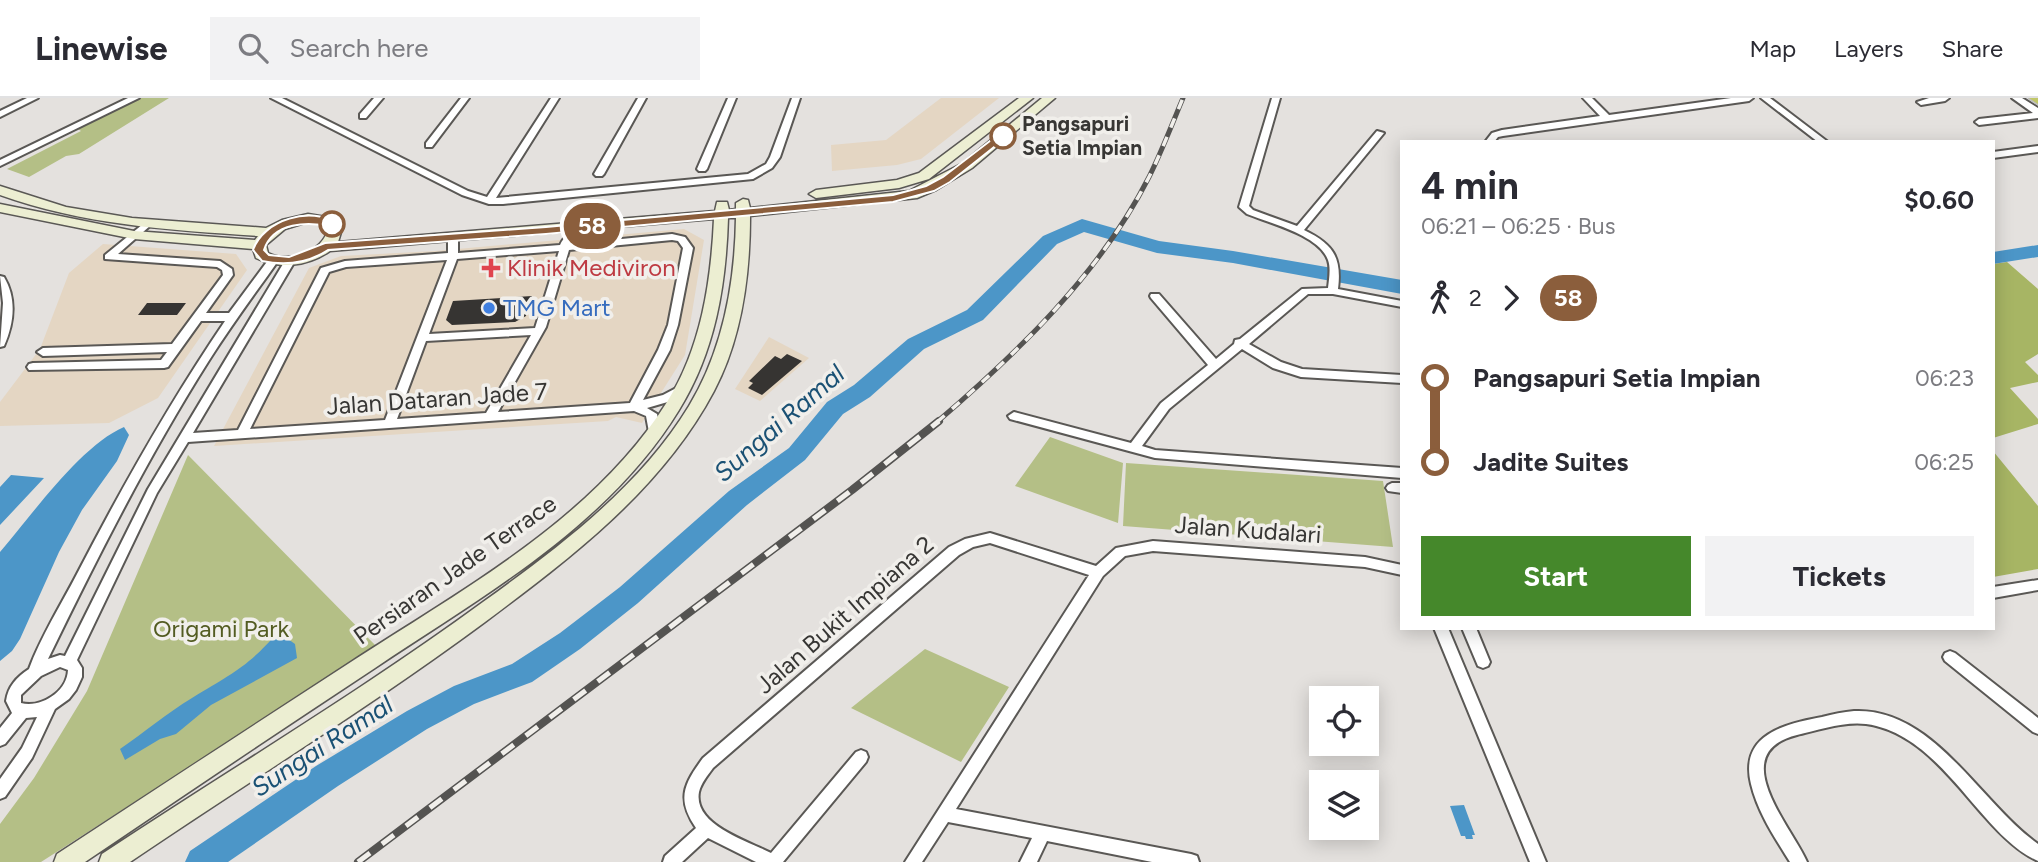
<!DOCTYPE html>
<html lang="en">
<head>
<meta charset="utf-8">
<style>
  :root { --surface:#fff; --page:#f2f2f3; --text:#2b2b33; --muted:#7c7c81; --line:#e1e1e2; --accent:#45882b }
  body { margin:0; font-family:Figtree,sans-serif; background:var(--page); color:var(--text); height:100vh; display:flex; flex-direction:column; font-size:26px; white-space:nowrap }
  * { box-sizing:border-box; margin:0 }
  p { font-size:23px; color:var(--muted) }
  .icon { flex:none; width:38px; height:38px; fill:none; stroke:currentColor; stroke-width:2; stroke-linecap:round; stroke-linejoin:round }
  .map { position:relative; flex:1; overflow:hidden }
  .drawer { position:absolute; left:1400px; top:42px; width:595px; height:490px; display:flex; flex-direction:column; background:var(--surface); border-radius:0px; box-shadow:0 4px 18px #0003 }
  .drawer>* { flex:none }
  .badge { padding:0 14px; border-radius:23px; font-size:24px; line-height:46px }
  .buttons { position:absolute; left:1309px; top:588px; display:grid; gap:14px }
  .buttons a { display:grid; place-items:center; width:70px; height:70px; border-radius:0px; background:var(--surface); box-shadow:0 4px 18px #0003; font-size:35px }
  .map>.badge { position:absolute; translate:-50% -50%; box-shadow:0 0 0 4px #fff }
  .legs { display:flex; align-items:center; gap:10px; height:77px; padding:0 21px; font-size:23px }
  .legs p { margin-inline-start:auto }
  .summary { display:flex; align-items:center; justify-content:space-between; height:119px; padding:0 21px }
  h1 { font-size:38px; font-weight:700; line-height:52px }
  .button { display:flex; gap:14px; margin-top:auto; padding:14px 21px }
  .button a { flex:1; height:80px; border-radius:0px; background:var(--accent); color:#fff; font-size:28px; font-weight:700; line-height:80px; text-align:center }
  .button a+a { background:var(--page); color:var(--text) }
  ul { padding:0 21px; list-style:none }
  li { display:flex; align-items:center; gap:24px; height:84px; font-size:26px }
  li i { display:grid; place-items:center; width:10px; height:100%; margin:0 9px; background:currentColor }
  li i::after { content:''; width:18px; height:18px; margin:-9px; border:5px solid; border-radius:50%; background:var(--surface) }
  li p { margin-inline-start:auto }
  li:first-child i { background:linear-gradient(#0000 50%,currentColor 0) }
  li:last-child i { background:linear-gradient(currentColor 50%,#0000 0) }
  header { display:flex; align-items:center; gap:42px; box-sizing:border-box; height:98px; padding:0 35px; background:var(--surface); border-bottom:2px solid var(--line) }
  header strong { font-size:33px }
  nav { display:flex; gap:38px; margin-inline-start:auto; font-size:24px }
  .search { width:490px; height:63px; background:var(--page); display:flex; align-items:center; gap:18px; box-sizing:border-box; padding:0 24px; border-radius:0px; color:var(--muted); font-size:26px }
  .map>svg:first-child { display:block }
  .commercial { fill:#e4d6c3 }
  .green { fill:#b4bf86 }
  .forest { fill:#a7b564 }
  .water { fill:#4c96c8 }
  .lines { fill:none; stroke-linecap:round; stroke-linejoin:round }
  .river { fill:#4c96c8; fill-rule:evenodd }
  .building { fill:#363432 }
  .street-casing { stroke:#5a5855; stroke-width:4 }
  .secondary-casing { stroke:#5a5855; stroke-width:3 }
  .highway-casing { stroke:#bfbfbe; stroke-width:3 }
  .street { fill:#fff; fill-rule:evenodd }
  .secondary { fill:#eceed2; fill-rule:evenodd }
  .highway { fill:#c1c768; fill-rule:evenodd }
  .rail-far1-casing { stroke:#545351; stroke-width:5 }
  .rail-casing { stroke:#545351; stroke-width:8 }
  .rail-far1 { stroke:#f1efeb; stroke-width:3.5; stroke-dasharray:10; stroke-linecap:butt }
  .rail { stroke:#f1efeb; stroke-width:5; stroke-dasharray:15; stroke-linecap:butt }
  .line-1 { fill:#8b5e3c; stroke:#fff; stroke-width:2 }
  .stop-1-dot { fill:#fff; stroke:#8b5e3c; stroke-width:3.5 }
  .health-dot { fill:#e0444e; stroke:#f1efeb; stroke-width:2.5 }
  .shop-dot { fill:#3f7fe0; stroke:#f1efeb; stroke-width:2.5 }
  .labels { text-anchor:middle; stroke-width:7; stroke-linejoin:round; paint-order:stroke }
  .far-stop-label { font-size:21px; font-weight:bold; fill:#373634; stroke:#f1efeb; text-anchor:start }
  .health-label { font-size:24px; fill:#be3a42; stroke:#f1efeb; text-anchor:start }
  .shop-label { font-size:24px; fill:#366cbe; stroke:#f1efeb; text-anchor:start }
  .street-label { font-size:24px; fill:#373634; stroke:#f1efeb }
  .park-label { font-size:24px; fill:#535c22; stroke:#f1efeb }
  .water-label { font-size:26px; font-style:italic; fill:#1a5174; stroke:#f1efeb }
</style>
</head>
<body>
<header>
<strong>Linewise</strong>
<div class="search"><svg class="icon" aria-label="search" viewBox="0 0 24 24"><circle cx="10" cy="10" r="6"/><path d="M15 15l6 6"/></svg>Search here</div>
<nav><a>Map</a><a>Layers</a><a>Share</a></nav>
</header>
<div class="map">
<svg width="2038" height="764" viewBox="0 0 2038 764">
  <rect width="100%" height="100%" fill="#e4e1de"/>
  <!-- commercial -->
  <path class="commercial" d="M941 0H999L921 61 897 67 832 73 831 47 886 42Z
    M684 131 704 142 685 257 642 325 616 319 608 323 214 348 309 170 341 158 435 153Z
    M103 146 236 156 247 172 158 300 109 325 0 328V304L40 251 69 175Z
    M769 239 809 260 760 303 735 291Z"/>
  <!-- green -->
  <path class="green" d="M141 0H169L79 56 66 58 29 79 7 71 81 33 78 31Z
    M1050 339 1123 365 1118 425 1015 388Z
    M188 357 377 549 41 764H0V726L34 680 87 593Z
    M1126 365 1383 383 1393 449 1123 428Z
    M925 551 1009 589 961 664 851 610Z"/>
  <!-- forest -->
  <path class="forest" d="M2007 164 2038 191V256L2025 264 2038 277V284L2010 290 2038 321V326L1993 340V166Z
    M1993 353 2038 408V471L1993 479Z"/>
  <!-- water -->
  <path class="water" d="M124 329 129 337 117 363 82 412 59 454 20 541 12 553 0 563V454C32 417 80 348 124 329Z
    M11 377 44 380 0 427V389Z
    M278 534 295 546 297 560 211 607 176 636 160 641 125 662 120 651C145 634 167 615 192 600 231 576 247 570 278 534Z
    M1464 707 1475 737H1472L1473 741H1466L1465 738H1461L1450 708Z"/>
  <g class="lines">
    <!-- river -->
    <path class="river" d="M1082 121 1159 143 1233 153 1402 182V196L1233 165 1157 155 1084 134 1057 146 983 222 924 251 870 299 843 316 805 362 747 407 638 505 580 551 532 584 474 606 427 631 338 688 228 764H185L190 753 316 668 407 613 454 588 512 566 560 535 620 489 729 393 789 350 827 304 854 287 908 241 967 212 1043 138Z
      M2038 147V159L1993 166V154Z"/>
  </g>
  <!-- building -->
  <path class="building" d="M532 198 526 218 515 224 452 227 446 222 453 203Z
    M147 205H186L177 217H138Z
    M787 256 802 263 762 297 748 290 753 285 749 283 775 258 781 261Z"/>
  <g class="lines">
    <defs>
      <path id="street" d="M27 0H38L0 19V13Z
        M128 0H139L0 68V62Z
        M271 0H282L468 93 487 99 551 0H559L496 100 748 76 766 66 770 59 792 0H800L780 59 772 70 753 81 503 106H489L462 97Z
        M374 0H383L366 20H360V16Z
        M461 0H469L432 49H426V45Z
        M638 0H646L604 76 602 78H596L594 76Z
        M728 0H736L707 71 705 73H699L697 71Z
        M1272 0H1280L1249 108 1253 112 1297 128 1377 33 1384 35 1304 132C1333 146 1342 159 1338 191L1402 203V209L1333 196H1308L1249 246 1281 264 1302 271 1402 277V285L1301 279 1273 270 1242 251 1169 311 1142 348 1155 352 1402 370V380L1155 360 1010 321 1008 318 1014 314 1131 345 1161 305 1208 267 1151 200 1150 198 1151 196H1159L1216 261 1234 246 1235 242 1240 241 1302 191 1328 190C1329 181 1331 170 1328 162 1319 137 1269 125 1247 116L1239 109Z
        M1583 0H1592L1609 17 1731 0H1753L1749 3 1503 38 1498 39 1494 44H1485L1492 35 1502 32 1600 18Z
        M1761 0H1770L1828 44H1818Z
        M1929 0H1949L1945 3 1921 7 1917 4Z
        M2012 0H2022L2038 10V20L1979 27 1975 24 1979 21 2033 15Z
        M2038 48V54L1993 60V54Z
        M148 122 153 125 151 127 118 156 220 163 232 171 233 177 206 215H229L269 161 273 160 278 163C254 197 230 229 208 264 148 359 97 460 48 561L60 557 65 558 148 391 286 161 290 160 295 163 193 335 238 332 321 170 345 163 448 155V139L453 136 458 139V155L560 147C567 130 593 128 609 125L612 126V130L587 135 571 144V146L672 136 685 139 693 150 678 227 670 252 643 302 663 297 682 287 688 291 671 303 647 310 657 316 661 334 655 338 649 334 646 318 634 313 188 344 157 395 77 562 82 570V579L76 592 69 601 55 611 32 660 5 699 0 701V681L22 650 37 619 26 620 5 646 0 648V630L12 615 6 603C8 588 17 579 29 571 40 540 62 505 77 476 122 389 170 304 225 223H201L168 269 164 270 29 272 27 269 29 266 33 265 161 262 167 254 43 258 37 254 43 250 172 246 223 177 222 172 217 169 105 161V157ZM672 142 678 143 683 150 668 227 658 252 630 305 498 314 546 229 569 152ZM559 153 535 230 429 236 457 161ZM447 162 385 322 250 331 329 174 346 169ZM531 237 486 315 397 321 426 243ZM60 569 68 572C67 594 41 610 21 605V597L41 578Z
        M0 178 4 179C17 201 14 225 4 248L0 249 3 205Z
        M1392 385H1402V395L1388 393 1386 390 1388 387Z
        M990 435 1096 468 1116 450 1153 443 1365 459 1402 467V477L1365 469 1153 453 1125 458 1103 478 956 711 1191 756 1197 758 1199 764H1152L1047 743 1037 764H1020L1032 740 948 724 922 764H905L1089 477 990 445 973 449 959 457 713 670C708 677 701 685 699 694 693 727 748 743 771 755L856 654 861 652 866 654 868 659 866 664 783 764H756L708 740 682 764H663L665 758 696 730C676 701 684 686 703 660L949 449 965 441Z
        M2038 482V492L1993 500V489Z
        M1434 530H1448L1546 764H1530Z
        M1462 530H1476L1490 564 1488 568 1483 570 1478 568Z
        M1950 553 1955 555 2038 620V636L2033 634 1945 563 1943 559 1945 555Z
        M1854 613C1933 609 1980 705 2038 746V763C2017 754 1999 735 1985 719 1952 682 1918 633 1866 626 1845 623 1818 632 1797 637 1724 655 1792 729 1807 764H1790C1775 740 1758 715 1751 686 1739 636 1785 626 1822 619 1833 616 1843 614 1854 613Z"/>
      <path id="secondary" d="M1019 0H1033L929 81 899 90 816 100 809 96 816 92 897 82 919 75Z
        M1042 0H1055L972 70 936 92 917 100 750 118C750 177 742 240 714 293 662 391 572 459 485 524 370 609 248 684 130 764H99L102 756C229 672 360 594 483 504 558 450 640 389 689 308 723 252 735 185 736 120H728C726 188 715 254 679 312 608 428 484 497 375 570 278 634 181 699 85 764H54L57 756C156 691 255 626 354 562 466 489 594 420 667 304 701 250 711 185 714 121L330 153C308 168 280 172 256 160L253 151 134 141 0 114V106L134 133 255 142 258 138C170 132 83 127 0 97V88L66 109 132 120 266 130 282 122 308 116 332 120 342 131 338 144 715 113 717 104H727L729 112 736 111V105L743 101 748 102 750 110 909 93 963 65ZM308 124 323 126 328 132C321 155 289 165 268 155L266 147 285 131Z"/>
      <path id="highway" d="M2029 0H2038V6Z"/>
    </defs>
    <!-- street casing -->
    <use href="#street" class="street-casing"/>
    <!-- secondary casing -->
    <use href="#secondary" class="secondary-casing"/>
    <!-- highway casing -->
    <use href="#highway" class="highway-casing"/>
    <!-- street -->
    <use href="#street" class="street"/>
    <!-- secondary -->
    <use href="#secondary" class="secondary"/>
    <!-- highway -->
    <use href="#highway" class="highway"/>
    <defs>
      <path id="rail-far1" d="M937 324C1018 254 1100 176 1149 79 1162 53 1172 26 1183 0"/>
      <path id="rail" d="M358 764 852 392 939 323"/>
    </defs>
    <!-- rail-far1 casing -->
    <use href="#rail-far1" class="rail-far1-casing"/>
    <!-- rail casing -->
    <use href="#rail" class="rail-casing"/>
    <!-- rail-far1 -->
    <use href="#rail-far1" class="rail-far1"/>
    <!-- rail -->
    <use href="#rail" class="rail"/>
  </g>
  <!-- line-1 -->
  <path class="line-1" d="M999 36 1008 38 950 84 934 93 893 104 546 136 328 152C308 165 285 168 262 163L253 152C263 122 312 107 337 126L332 129C308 123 273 124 264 152L269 157 289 159 325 145 546 129 893 97 926 88 943 79Z"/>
  <!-- markers -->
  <g class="stop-1-dot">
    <circle cx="1003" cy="38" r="12"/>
    <circle cx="332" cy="126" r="12"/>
  </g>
  <path class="health-dot" d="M487.5 159.5h7v7h7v7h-7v7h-7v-7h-7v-7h7z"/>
  <circle class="shop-dot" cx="489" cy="210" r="7"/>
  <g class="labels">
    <!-- far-stop labels -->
    <g class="far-stop-label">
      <text x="1022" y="33">Pangsapuri<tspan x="1022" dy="24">Setia Impian</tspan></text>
    </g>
    <!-- health labels -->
    <g class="health-label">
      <text x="507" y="178">Klinik Mediviron</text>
    </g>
    <!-- shop labels -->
    <g class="shop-label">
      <text x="503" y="218">TMG Mart</text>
    </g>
    <!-- street labels -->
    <g class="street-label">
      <text transform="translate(437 301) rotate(-4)" y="8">Jalan Dataran Jade 7</text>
      <text transform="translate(1248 432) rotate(4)" y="8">Jalan Kudalari</text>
      <text transform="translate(455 472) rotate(-35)" y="8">Persiaran Jade Terrace</text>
      <text transform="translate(845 517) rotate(-41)" y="8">Jalan Bukit Impiana 2</text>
    </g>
    <!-- park labels -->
    <g class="park-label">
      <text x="221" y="539">Origami Park</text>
    </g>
    <!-- water labels -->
    <g class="water-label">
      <text transform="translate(779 325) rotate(-41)" y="9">Sungai Ramal</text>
      <text transform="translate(322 648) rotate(-33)" y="9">Sungai Ramal</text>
    </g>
  </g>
</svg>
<div class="buttons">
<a><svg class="icon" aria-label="locate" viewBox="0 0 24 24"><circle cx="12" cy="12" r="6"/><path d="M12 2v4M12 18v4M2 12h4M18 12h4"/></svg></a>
<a><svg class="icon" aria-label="layers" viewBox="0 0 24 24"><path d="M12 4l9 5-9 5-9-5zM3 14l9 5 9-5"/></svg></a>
</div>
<b class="badge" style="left:592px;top:128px;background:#8b5e3c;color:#fff">58</b>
<section class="drawer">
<div class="summary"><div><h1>4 min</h1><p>06:21 – 06:25 · Bus</p></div><b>$0.60</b></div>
<div class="legs"><svg class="icon" aria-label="walk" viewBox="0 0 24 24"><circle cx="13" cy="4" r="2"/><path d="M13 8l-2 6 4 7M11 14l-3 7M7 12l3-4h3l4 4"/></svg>2<svg class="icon" aria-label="forward" viewBox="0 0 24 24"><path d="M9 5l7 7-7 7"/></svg><b class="badge" style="background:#8b5e3c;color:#fff">58</b></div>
<ul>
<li><i style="color:#8b5e3c"></i><b>Pangsapuri Setia Impian</b><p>06:23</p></li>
<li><i style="color:#8b5e3c"></i><b>Jadite Suites</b><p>06:25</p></li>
</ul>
<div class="button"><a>Start</a><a>Tickets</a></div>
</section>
</div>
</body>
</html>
